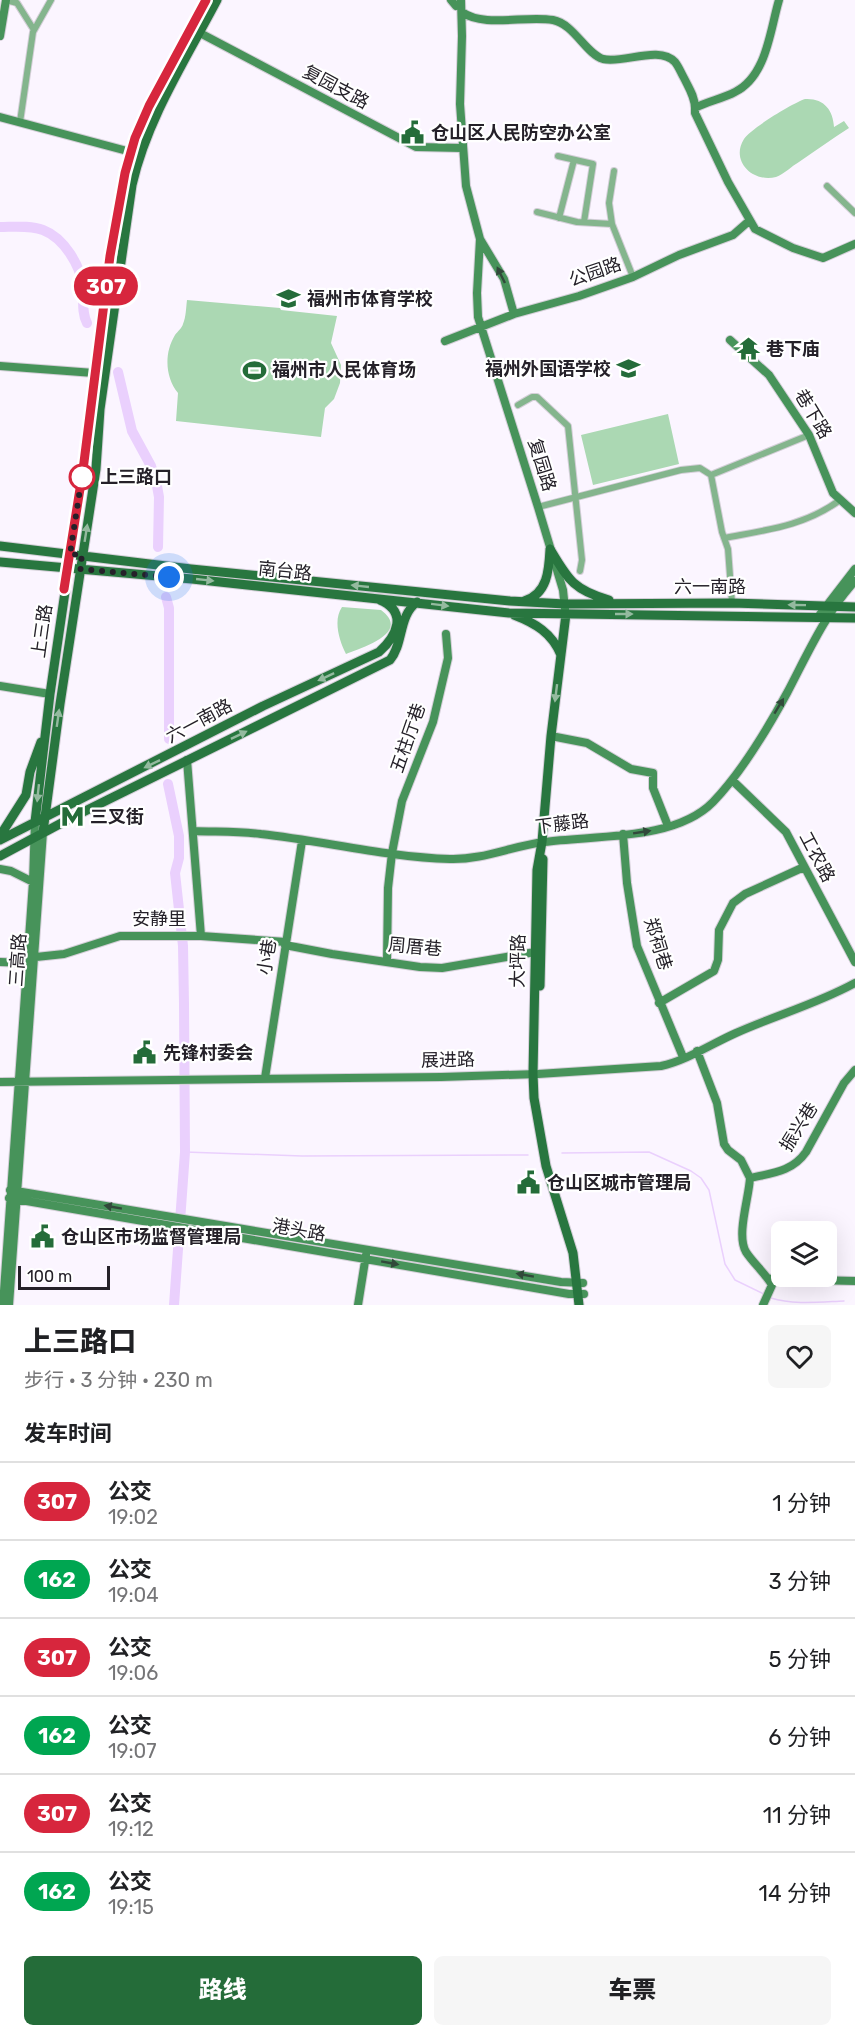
<!DOCTYPE html>
<html lang="zh">
<head>
<meta charset="utf-8">
<style>
  :root { --surface:#fff; --page:#f6f6f6; --text:#202124; --muted:#757577; --line:#e0e0e0; --accent:#246c39 }
  body { margin:0; font-family:Rubik,"Noto Sans SC",sans-serif; background:var(--page); color:var(--text); height:100vh; display:flex; flex-direction:column; font-size:22px; white-space:nowrap }
  * { box-sizing:border-box; margin:0 }
  p { font-size:20px; color:var(--muted) }
  .icon { flex:none; width:33px; height:33px; fill:none; stroke:currentColor; stroke-width:2; stroke-linecap:round; stroke-linejoin:round }
  .map { position:relative; height:1305px; overflow:hidden }
  .sheet { display:flex; flex-direction:column; background:var(--surface); flex:1 }
  .sheet>* { flex:none }
  .badge { padding:0 12px; border-radius:20px; font-size:21px; line-height:39px }
  .buttons { position:absolute; left:771px; top:1221px; display:grid; gap:12px }
  .buttons a { display:grid; place-items:center; width:66px; height:66px; border-radius:9px; background:var(--surface); box-shadow:0 6px 24px #0002; font-size:30px }
  .scale { position:absolute; left:18px; bottom:15px; width:92px; box-sizing:border-box; padding-left:6px; border:3px solid #252129; border-top:0; font-size:16px; line-height:21px; white-space:nowrap; color:#252129; -webkit-text-stroke:4px #fff; paint-order:stroke }
  .you { position:absolute; width:30px; height:30px; margin:-15px; border:4px solid #fff; border-radius:50%; background:#1a73e8; box-shadow:0 0 0 9px #1a73e833 }
  .map>.badge { position:absolute; translate:-50% -50%; box-shadow:0 0 0 3px #fff }
  h2 { padding:0 24px; font-size:22px; line-height:54px }
  .round { display:grid; place-items:center; flex:none; width:63px; height:63px; border-radius:9px; background:var(--page) }
  .head { display:flex; align-items:center; justify-content:space-between; height:102px; padding:0 24px }
  h1 { font-size:28px; font-weight:800; line-height:45px }
  .button { display:flex; gap:12px; margin-top:auto; padding:12px 24px }
  .button a { flex:1; height:69px; border-radius:9px; background:var(--accent); color:#fff; font-size:24px; font-weight:800; line-height:69px; text-align:center }
  .button a+a { background:var(--page); color:var(--text) }
  ul { padding:0; list-style:none }
  li { display:flex; align-items:center; gap:18px; height:78px; padding:0 24px; border-top:2px solid var(--line) }
  li div { flex:1 }
  li b { display:block; font-size:22px }
  li em { font-style:normal }
  li .badge { min-width:66px; font-weight:700; text-align:center }
  .map>svg:first-child { display:block }
  .green { fill:#abd8b3 }
  .lines { fill:none; stroke-linecap:round; stroke-linejoin:round }
  .stream { stroke:#ead0fd; stroke-width:1.5 }
  .river { stroke:#ead0fd; stroke-width:10 }
  .street-casing { stroke:#d4cfd8; stroke-width:8 }
  .secondary-casing { stroke:#d4cfd8; stroke-width:10 }
  .primary-casing { stroke:#d4cfd8; stroke-width:11 }
  .street { stroke:#84b58d; stroke-width:6 }
  .secondary { stroke:#47935a; stroke-width:8 }
  .primary { stroke:#28763f; stroke-width:9 }
  .oneway { fill:#31493a }
  .oneway2 { fill:#94ba9f }
  .line-casing { stroke:#fff; stroke-width:14 }
  .line { stroke:#d7263d; stroke-width:9 }
  .walk { stroke:#252129; stroke-width:6; stroke-dasharray:0 10.8 }
  .stop-dot { fill:#fff; stroke:#d7263d; stroke-width:3 }
  .labels { text-anchor:middle; stroke-width:4.5; stroke-linejoin:round; paint-order:stroke }
  .street-label { font-size:18px; fill:#252129; stroke:#fff }
  .poi-label { font-size:18px; font-weight:bold; fill:#252129; stroke:#fff; text-anchor:start }
  .stop-label { font-size:18px; font-weight:bold; fill:#252129; stroke:#fff; text-anchor:start }
</style>
</head>
<body>
<div class="map">
<svg width="855" height="1305" viewBox="0 0 855 1305">
  <rect width="100%" height="100%" fill="#fbf5ff"/>
  <!-- green -->
  <path class="green" d="M805 99C824 98 833 110 834 127L844 121 849 128C832 139 816 150 799 162 792 166 784 174 776 177 753 183 730 161 744 139 750 129 793 103 805 99Z
    M187 300 280 308 281 310 337 316 331 343 341 365 340 383 334 399 325 408 321 437 176 421 178 393C165 377 164 353 175 335 178 331 182 328 183 324 186 317 186 308 187 300Z
    M668 414 679 464 593 485 581 435Z
    M342 607 381 610C412 633 361 648 346 654 339 640 333 620 342 607Z"/>
  <g class="lines">
    <!-- stream -->
    <path class="stream" d="M185 1152 302 1156 528 1155
      M562 1153 649 1152 691 1171 701 1178 709 1190 725 1264 735 1280 764 1294
      M771 1298C793 1305 820 1302 844 1301"/>
    <!-- river -->
    <path class="river" d="M0 227C13 227 30 225 43 230 64 238 80 265 83 286 84 298 81 312 87 323
      M118 372 132 431 151 466 157 486 159 497 158 547
      M166 597 169 608V739
      M168 784 179 836V858L175 873 183 946 184 1004 185 1152 174 1305"/>
    <defs>
      <path id="street" d="M6 0 17 3 34 30
        M20 122 33 32 51 0
        M558 156 593 164 584 222
        M614 171 609 203 612 224 633 277
        M827 186 855 213
        M537 212 577 222 612 224
        M559 218 574 160
        M518 405 532 397H537L568 426 582 560 580 571
        M711 475 722 532 728 549 732 603
        M711 475 809 435
        M538 507 681 470 700 468 711 475
        M724 538C766 530 805 526 840 500"/>
      <path id="secondary" d="M451 0 456 6
        M461 0 462 36 460 104 466 186 480 239 504 279 514 314
        M779 0C770 30 767 76 735 92 722 99 708 101 695 108V113L728 182 755 229 793 248 823 258 855 244
        M462 12C484 28 526 15 553 20 574 24 586 54 603 59 623 64 659 45 675 62 679 67 681 73 684 78 689 88 695 97 695 108
        M200 33 416 147 462 148
        M0 36 6 0
        M0 117 131 152
        M480 239 477 293 478 317 538 507 563 590 565 609
        M730 340 769 375 809 435 833 493 855 513
        M445 341 514 314 579 296 633 277 679 255 733 235 749 221
        M0 366 94 373
        M818 617 855 569
        M0 686 50 694
        M551 736 587 743 631 769 653 773V788L668 826
        M187 760 201 936
        M732 780 786 832 855 962
        M193 831C215 832 239 831 261 834 324 841 387 857 450 859 483 860 512 846 544 842 595 835 675 841 713 802 741 773 768 728 787 693 808 653 825 614 855 581
        M623 834 627 883 637 946 683 1057
        M0 869 11 871 33 882
        M285 945 332 954 420 967 442 968 541 951
        M36 957 64 954 120 936H201L286 942
        M387 961 388 888 392 853 402 801 433 722 448 658 446 634
        M0 962 27 963
        M659 1003 714 971 718 960 719 930 733 903 745 894 804 867
        M697 1051 717 1103 724 1144 728 1150 741 1160 750 1178C772 1173 792 1172 806 1152L844 1083 855 1070
        M265 1078 302 841
        M0 1082 441 1077 538 1074 661 1066C686 1061 713 1043 736 1033 776 1015 817 1004 855 983
        M750 1178C749 1198 736 1235 746 1252 754 1264 765 1273 772 1285L763 1305
        M10 1190 561 1282 583 1283
        M9 1198 569 1294H584
        M798 1276 814 1280 855 1281
        M769 1279 793 1276
        M3 1305 33 882 35 822
        M9 1305 43 832
        M358 1305 366 1255"/>
      <path id="primary" d="M0 546 191 569 510 601 565 604 732 603 855 607
        M550 549C568 579 573 590 609 600
        M0 562 192 579 509 613 855 618
        M524 601C548 594 549 569 550 549
        M566 614 551 736 542 842 537 870 533 1074 534 1098 546 1166 573 1253 579 1305
        M514 615C535 623 552 633 561 655
        M35 822 50 694 83 470 100 332 122 184 135 138 145 116 206 0
        M43 832 60 704 96 469 100 409 132 185C147 119 186 59 217 0
        M0 836 26 795 30 772 41 742
        M0 840 263 706 379 652C397 636 408 612 380 600
        M0 856 69 819 390 660C404 643 398 616 417 602
        M540 986 543 859"/>
    </defs>
    <!-- street casing -->
    <use href="#street" class="street-casing"/>
    <!-- secondary casing -->
    <use href="#secondary" class="secondary-casing"/>
    <!-- primary casing -->
    <use href="#primary" class="primary-casing"/>
    <!-- street -->
    <use href="#street" class="street"/>
    <!-- secondary -->
    <use href="#secondary" class="secondary"/>
    <!-- primary -->
    <use href="#primary" class="primary"/>
  </g>
  <!-- one-way arrows -->
  <defs><path id="oneway-solid" d="M-6-.8H1V-3.2L6.5 0L1 3.2V.8H-6Z" transform="scale(1.5)"/></defs>
  <g class="oneway">
    <use href="#oneway-solid" transform="translate(501 275) rotate(-116)"/>
    <use href="#oneway-solid" transform="translate(779 706) rotate(-59)"/>
    <use href="#oneway-solid" transform="translate(642 832) rotate(-9)"/>
    <use href="#oneway-solid" transform="translate(113 1207) rotate(-170)"/>
    <use href="#oneway-solid" transform="translate(390 1263) rotate(10)"/>
    <use href="#oneway-solid" transform="translate(525 1275) rotate(-170)"/>
  </g>
  <g class="oneway2">
    <use href="#oneway-solid" transform="translate(86 533) rotate(-81)"/>
    <use href="#oneway-solid" transform="translate(205 580) rotate(6)"/>
    <use href="#oneway-solid" transform="translate(360 586) rotate(-174)"/>
    <use href="#oneway-solid" transform="translate(440 605) rotate(7)"/>
    <use href="#oneway-solid" transform="translate(797 605) rotate(-179)"/>
    <use href="#oneway-solid" transform="translate(624 614)"/>
    <use href="#oneway-solid" transform="translate(326 677) rotate(155)"/>
    <use href="#oneway-solid" transform="translate(556 693) rotate(97)"/>
    <use href="#oneway-solid" transform="translate(58 718) rotate(-82)"/>
    <use href="#oneway-solid" transform="translate(239 735) rotate(-26)"/>
    <use href="#oneway-solid" transform="translate(152 764) rotate(154)"/>
    <use href="#oneway-solid" transform="translate(38 793) rotate(96)"/>
  </g>
  <g class="lines">
    <defs>
      <path id="line" d="M64 589 83 470 110 256 125 173 135 138 149 106 206 0"/>
    </defs>
    <!-- line casing -->
    <use href="#line" class="line-casing"/>
    <!-- line -->
    <use href="#line" class="line"/>
    <!-- walk -->
    <path class="walk" d="M82 477 83 470 70 554 82 555 80 569 169 577"/>
  </g>
  <!-- icons -->
  <defs>
    <symbol id="civic-bare" viewBox="-9 -9 18 18"><path d="M-.6-6.5H3V-4.5H.6V-3L4-1V1h2V6H-6V1h2V-1L-.6-3ZM-1.2 2.5V6h2.4V2.5Z" fill="#246c39" stroke="#fff" stroke-width="2.5" paint-order="stroke"/></symbol>
    <symbol id="school-bare" viewBox="-9 -9 18 18"><path d="M0-5L7-2L0 1L-7-2ZM-4 1L0 2.5L4 1V4Q0 6-4 4Z" fill="#246c39" stroke="#fff" stroke-width="2.5" paint-order="stroke"/></symbol>
    <symbol id="temple-bare" viewBox="-9 -9 18 18"><path d="M0-6L5-2H3V0L6.5 2.5H4V6H1.5V3h-3V6H-4V2.5H-6.5L-3 0V-2H-5Z" fill="#246c39" stroke="#fff" stroke-width="2.5" paint-order="stroke"/></symbol>
    <symbol id="stadium-bare" viewBox="-9 -9 18 18"><path d="M0-5a6.5 5 0 1 0 0 10a6.5 5 0 1 0 0-10ZM-3.5-1.8h7v3.6h-7Z" fill="#246c39" stroke="#fff" stroke-width="2.5" paint-order="stroke"/></symbol>
    <symbol id="metro-bare" viewBox="-9 -9 18 18"><path d="M-5.5 5V-5H-3L0 0L3-5H5.5V5H3V-.5L0 4L-3-.5V5Z" fill="#246c39" stroke="#fff" stroke-width="2.5" paint-order="stroke"/></symbol>
  </defs>
  <g fill-rule="evenodd">
    <use href="#civic-bare" x="396" y="116" width="33" height="33"/>
    <use href="#school-bare" x="272" y="282" width="33" height="33"/>
    <use href="#temple-bare" x="732" y="332" width="33" height="33"/>
    <use href="#school-bare" x="612" y="352" width="33" height="33"/>
    <use href="#stadium-bare" x="238" y="354" width="33" height="33"/>
    <use href="#metro-bare" x="56" y="800" width="33" height="33"/>
    <use href="#civic-bare" x="128" y="1036" width="33" height="33"/>
    <use href="#civic-bare" x="512" y="1166" width="33" height="33"/>
    <use href="#civic-bare" x="26" y="1220" width="33" height="33"/>
  </g>
  <!-- markers -->
  <circle class="stop-dot" cx="82" cy="477" r="12"/>
  <g class="labels">
    <!-- street labels -->
    <g class="street-label">
      <text transform="translate(336 87) rotate(28)" y="6">复园支路</text>
      <text transform="translate(595 272) rotate(-19)" y="6">公园路</text>
      <text transform="translate(813 414) rotate(59)" y="6">巷下路</text>
      <text transform="translate(542 465) rotate(73)" y="6">复园路</text>
      <text transform="translate(285 571) rotate(6)" y="6">南台路</text>
      <text x="710" y="593">六一南路</text>
      <text transform="translate(42 631) rotate(-82)" y="6">上三路</text>
      <text transform="translate(199 721) rotate(-28)" y="6">六一南路</text>
      <text transform="translate(408 738) rotate(-71)" y="6">五柱厅巷</text>
      <text transform="translate(562 824) rotate(-7)" y="6">下藤路</text>
      <text transform="translate(817 857) rotate(62)" y="6">工农路</text>
      <text x="159" y="925">安静里</text>
      <text transform="translate(658 944) rotate(73)" y="6">郑祠巷</text>
      <text transform="translate(415 947) rotate(5)" y="6">周厝巷</text>
      <text transform="translate(267 957) rotate(-81)" y="6">小巷</text>
      <text transform="translate(18 960) rotate(-86)" y="6">三高路</text>
      <text transform="translate(518 961) rotate(-89)" y="6">大坪路</text>
      <text transform="translate(448 1060) rotate(-1)" y="6">展进路</text>
      <text transform="translate(799 1127) rotate(-58)" y="6">振兴巷</text>
      <text transform="translate(299 1230) rotate(10)" y="6">港头路</text>
    </g>
    <!-- poi labels -->
    <g class="poi-label">
      <text x="431" y="139">仓山区人民防空办公室</text>
      <text x="307" y="305">福州市体育学校</text>
      <text x="766" y="355">巷下庙</text>
      <text x="611" y="375" text-anchor="end">福州外国语学校</text>
      <text x="272" y="376">福州市人民体育场</text>
      <text x="90" y="823">三叉街</text>
      <text x="163" y="1059">先锋村委会</text>
      <text x="547" y="1189">仓山区城市管理局</text>
      <text x="61" y="1243">仓山区市场监督管理局</text>
    </g>
    <!-- stop labels -->
    <g class="stop-label">
      <text x="100" y="483">上三路口</text>
    </g>
  </g>
</svg>
<div class="buttons">
<a><svg class="icon" aria-label="layers" viewBox="0 0 24 24"><path d="M12 4l9 5-9 5-9-5zM3 14l9 5 9-5"/></svg></a>
</div>
<div class="scale">100 m</div>
<div class="you" style="left:169px;top:577px"></div>
<b class="badge" style="left:106px;top:286px;background:#d7263d;color:#fff">307</b>
</div>
<section class="sheet">
<div class="head"><div><h1>上三路口</h1><p>步行 · 3 分钟 · 230 m</p></div><a class="round"><svg class="icon" aria-label="heart" viewBox="0 0 24 24"><path d="M12 20l-8-8c-3-5 5-10 8-4 3-6 11-1 8 4z"/></svg></a></div>
<h2>发车时间</h2>
<ul>
<li><span class="badge" style="background:#d7263d;color:#fff">307</span><div><b>公交</b><p>19:02</p></div><em>1 分钟</em></li>
<li><span class="badge" style="background:#00a651;color:#fff">162</span><div><b>公交</b><p>19:04</p></div><em>3 分钟</em></li>
<li><span class="badge" style="background:#d7263d;color:#fff">307</span><div><b>公交</b><p>19:06</p></div><em>5 分钟</em></li>
<li><span class="badge" style="background:#00a651;color:#fff">162</span><div><b>公交</b><p>19:07</p></div><em>6 分钟</em></li>
<li><span class="badge" style="background:#d7263d;color:#fff">307</span><div><b>公交</b><p>19:12</p></div><em>11 分钟</em></li>
<li><span class="badge" style="background:#00a651;color:#fff">162</span><div><b>公交</b><p>19:15</p></div><em>14 分钟</em></li>
</ul>
<div class="button"><a>路线</a><a>车票</a></div>
</section>
</body>
</html>
